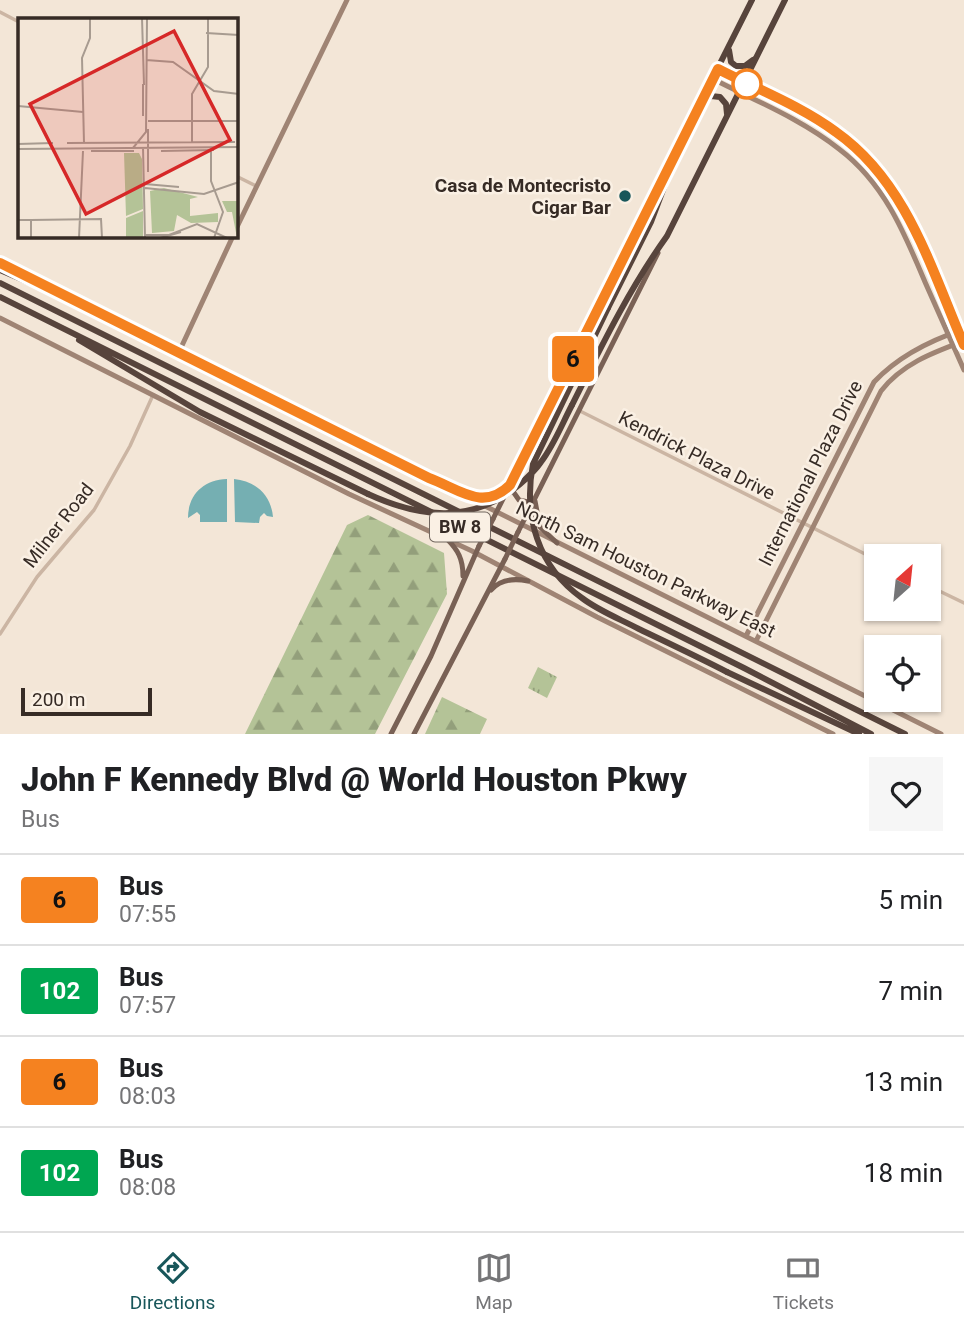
<!DOCTYPE html>
<html lang="en">
<head>
<meta charset="utf-8">
<style>
  :root { --surface:#fff; --page:#f6f6f6; --text:#202124; --muted:#757577; --line:#e0e0e0; --accent:#18565a }
  body { margin:0; font-family:Roboto,sans-serif; background:var(--page); color:var(--text); height:100vh; display:flex; flex-direction:column; font-size:26px; white-space:nowrap }
  * { box-sizing:border-box; margin:0 }
  p { font-size:23px; color:var(--muted) }
  .icon { flex:none; width:38px; height:38px; fill:none; stroke:currentColor; stroke-width:2; stroke-linecap:round; stroke-linejoin:round }
  .map { position:relative; height:734px; overflow:hidden }
  .details { display:flex; flex-direction:column; background:var(--surface); flex:1 }
  .details>* { flex:none }
  .badge { padding:0 14px; border-radius:5px; font-size:24px; line-height:46px }
  .needle { width:46px; rotate:27deg }
  .fabs { position:absolute; left:864px; top:544px; display:grid; gap:14px }
  .fabs a { display:grid; place-items:center; width:77px; height:77px; border-radius:0px; background:var(--surface); box-shadow:0 2px 5px #0004; font-size:35px }
  .scale { position:absolute; left:21px; bottom:18px; width:131px; box-sizing:border-box; padding-left:7px; border:4px solid #362b25; border-top:0; font-size:19px; line-height:24px; white-space:nowrap; color:#362b25; -webkit-text-stroke:5px #faf0e4; paint-order:stroke }
  .map>.badge { position:absolute; translate:-50% -50%; box-shadow:0 0 0 4px #fff }
  .round { display:grid; place-items:center; flex:none; width:74px; height:74px; border-radius:0px; background:var(--page) }
  .overview { display:flex; align-items:center; justify-content:space-between; height:119px; padding:0 21px }
  h1 { font-size:33px; font-weight:800; line-height:52px }
  ul { padding:0; list-style:none }
  li { display:flex; align-items:center; gap:21px; height:91px; padding:0 21px; border-top:2px solid var(--line) }
  li div { flex:1 }
  li b { display:block; font-size:26px }
  li em { font-style:normal }
  li .badge { min-width:77px; font-weight:700; text-align:center }
  .tabs { display:flex; justify-content:space-around; align-items:center; height:98px; border-top:2px solid var(--line); background:var(--surface); font-size:19px; color:var(--muted) }
  .tabs a { display:grid; justify-items:center; gap:4px }
  .tabs .selected { color:var(--accent) }
  .map>svg:first-child { display:block }
  .forest { fill:url(#forest-firs) }
  .park { fill:url(#park-tufts) }
  .water { fill:#75afb2 }
  .lines { fill:none; stroke-linecap:round; stroke-linejoin:round }
  .street { stroke:#cbb5a3; stroke-width:3.5 }
  .secondary { stroke:#9f8474; stroke-width:5 }
  .primary { stroke:#796155; stroke-width:5 }
  .highway { stroke:#57443c; stroke-width:6 }
  .primary-bridge { stroke:#796155; stroke-width:5 }
  .highway-bridge { stroke:#57443c; stroke-width:6 }
  .line-casing { stroke:#fff; stroke-width:16 }
  .line { stroke:#f58220; stroke-width:10 }
  .stop-dot { fill:#fff; stroke:#f58220; stroke-width:3.5 }
  .poi-dot { fill:#18565a; stroke:#faf0e4; stroke-width:2.5 }
  .labels { text-anchor:middle; stroke-width:5; stroke-linejoin:round; paint-order:stroke }
  .shield { fill:#faf0e4; stroke:#71665e; stroke-width:2 }
  .shield-label { font-size:18px; font-weight:bold; fill:#362b25 }
  .poi-label { font-size:19px; font-weight:bold; fill:#362b25; stroke:#faf0e4; text-anchor:end }
  .street-label { font-size:19px; fill:#362b25; stroke:#faf0e4 }
  .inset-road { fill:none; stroke:#a79b90; stroke-width:2 }
  .view { fill:#d62828; fill-opacity:0.15; stroke:#d62828; stroke-width:3.5 }
  .inset-edge { fill:none; stroke:#362b25; stroke-width:3.5 }
</style>
</head>
<body>
<div class="map">
<svg width="964" height="734" viewBox="0 0 964 734">
  <defs>
    <pattern id="forest-firs" width="22" height="20" patternUnits="userSpaceOnUse" patternTransform="scale(1.75)"><rect width="22" height="20" fill="#b4c397"/><path d="M5 1l3.5 6h-7zM16 11l3.5 6h-7z" fill="#939f7b"/></pattern>
    <pattern id="park-tufts" width="24" height="20" patternUnits="userSpaceOnUse" patternTransform="scale(1.75)"><rect width="24" height="20" fill="#b4c397"/><path d="M3 7l-1-3M5 7V3M7 7l1-3M15 17l-1-3M17 17v-4M19 17l1-3" fill="none" stroke="#939f7b"/></pattern>
  </defs>
  <rect width="100%" height="100%" fill="#f3e6d7"/>
  <!-- forest -->
  <path class="forest" d="M368 515 444 553 447 594 375 734H245L347 525Z
    M442 697 487 719 480 734H425Z"/>
  <!-- park -->
  <path class="park" d="M538 667 557 677 547 698 528 688Z"/>
  <!-- water -->
  <path class="water" d="M227 479V522H200V515L197 512 188 518C188 495 203 480 227 479Z
    M234 479C256 481 271 495 273 517L267 516 264 513 260 517 259 523 235 522Z"/>
  <g class="lines">
    <!-- street -->
    <path class="street" d="M0 12 19 22
      M236 176 256 186
      M580 411 877 560
      M929 586 964 603
      M0 634 37 577 94 510 130 446 153 395"/>
    <!-- secondary -->
    <path class="secondary" d="M718 69C753 87 790 102 823 123 904 175 928 261 964 345
      M713 79C756 101 801 119 839 149 884 183 904 232 925 282 938 311 951 341 964 370
      M236 229 347 0
      M0 263 60 293
      M97 311 432 479
      M0 318 349 494 472 551 597 617 833 734
      M179 352 233 236
      M447 487 941 734
      M746 636 874 382C898 356 931 340 964 329
      M756 641 881 391C902 364 932 353 964 341"/>
    <!-- primary -->
    <path class="primary" d="M523 467 512 490 519 500 528 502 531 501
      M429 478 482 499 497 495 508 487
      M535 501 540 527 557 543
      M493 519 670 165
      M518 532 658 253
      M447 539C458 550 463 559 463 576
      M491 590C501 579 514 578 528 581
      M391 734 431 656 479 546
      M414 734 505 559"/>
    <!-- highway -->
    <path class="highway" d="M729 50 731 62 736 66H745L753 60
      M703 101 711 96 720 97 726 104 727 114
      M0 270 98 312
      M0 283 905 734
      M0 297 744 668 871 734
      M608 308 651 222 683 137 752 0
      M79 340 200 412 368 494
      M572 405C601 347 629 289 667 236L785 0
      M727 672 859 734"/>
    <!-- primary-bridge -->
    <path class="primary-bridge" d="M479 546 493 519
      M505 559 518 532"/>
    <!-- highway-bridge -->
    <path class="highway-bridge" d="M608 308 533 464C523 516 538 567 582 598 599 611 620 619 639 629 668 643 698 657 727 672
      M368 494C420 518 472 524 519 485 527 478 535 471 541 462 554 445 562 424 572 405"/>
  </g>
  <g class="lines">
    <defs>
      <path id="line" d="M0 263 429 478C459 489 483 512 510 485L718 69C757 89 801 106 836 132 907 182 931 269 964 345"/>
    </defs>
    <!-- line casing -->
    <use href="#line" class="line-casing"/>
    <!-- line -->
    <use href="#line" class="line"/>
  </g>
  <!-- markers -->
  <circle class="stop-dot" cx="747" cy="84" r="14"/>
  <circle class="poi-dot" cx="625" cy="196" r="7"/>
  <g class="labels">
    <!-- shield labels -->
    <rect class="shield" x="430" y="512.5" width="60" height="29" rx="5"/>
    <g class="shield-label">
      <text x="460" y="533">BW 8</text>
    </g>
    <!-- poi labels -->
    <g class="poi-label">
      <text x="611" y="192">Casa de Montecristo<tspan x="611" dy="22">Cigar Bar</tspan></text>
    </g>
    <!-- street labels -->
    <g class="street-label">
      <text transform="translate(697 455) rotate(27)" y="7">Kendrick Plaza Drive</text>
      <text transform="translate(810 473) rotate(-63)" y="7">International Plaza Drive</text>
      <text transform="translate(58 525) rotate(-52)" y="7">Milner Road</text>
      <text transform="translate(646 569) rotate(26)" y="7">North Sam Houston Parkway East</text>
    </g>
  </g>
  <!-- overview -->
  <g transform="translate(18 18)">
    <rect width="220" height="220" fill="#f3e6d7"/>
    <path d="M106 135H121L124 141 125 191 108 198ZM146 170 180 179 172 181V198L200 195V204L173 205 159 197 156 213 134 215 132 173ZM204 183H220L219 220 214 194H209ZM125 193V220H108V200Z" fill="#b4c397"/>
    <path class="inset-road" d="M124 0 126 67M188 15 221 17M128 42 155 44 196 73 221 76M125 66V98M0 88 65 94M130 103H221M174 124V76L190 49V0M49 125 217 124M66 125 64 40 72 20V0M0 126 35 125M125 129 127 220M115 130 128 114 129 0M0 131 221 129M193 132V163L205 194 196 220M73 133H116M143 133 196 132M130 154V111M127 166 161 169M127 170 186 176 221 164M0 202H13V220M13 202 83 201 84 220M127 217H151L179 206 209 220M61 220 65 133M142 220 163 214"/>
    <path class="view" d="M156 13 212 122 68 196 12 86Z"/>
    <rect width="220" height="220" class="inset-edge"/>
  </g>
</svg>
<div class="fabs">
<a><svg class="needle" viewBox="-14 -14 28 28"><path d="M0-13l5 13h-10z" fill="#e53935"/><path d="M0 13l5-13h-10z" fill="#757577"/></svg></a>
<a><svg class="icon" aria-label="locate" viewBox="0 0 24 24"><circle cx="12" cy="12" r="6"/><path d="M12 2v4M12 18v4M2 12h4M18 12h4"/></svg></a>
</div>
<div class="scale">200 m</div>
<b class="badge" style="left:573px;top:359px;background:#f58220;color:#111">6</b>
</div>
<section class="details">
<div class="overview"><div><h1>John F Kennedy Blvd @ World Houston Pkwy</h1><p>Bus</p></div><a class="round"><svg class="icon" aria-label="heart" viewBox="0 0 24 24"><path d="M12 20l-8-8c-3-5 5-10 8-4 3-6 11-1 8 4z"/></svg></a></div>
<ul>
<li><span class="badge" style="background:#f58220;color:#111">6</span><div><b>Bus</b><p>07:55</p></div><em>5 min</em></li>
<li><span class="badge" style="background:#00a651;color:#fff">102</span><div><b>Bus</b><p>07:57</p></div><em>7 min</em></li>
<li><span class="badge" style="background:#f58220;color:#111">6</span><div><b>Bus</b><p>08:03</p></div><em>13 min</em></li>
<li><span class="badge" style="background:#00a651;color:#fff">102</span><div><b>Bus</b><p>08:08</p></div><em>18 min</em></li>
</ul>
</section>
<nav class="tabs">
<a class="selected"><svg class="icon" aria-label="directions" viewBox="0 0 24 24"><path d="M12 3l9 9-9 9-9-9zM9 14v-3h6M13 9l2 2-2 2"/></svg>Directions</a>
<a><svg class="icon" aria-label="map" viewBox="0 0 24 24"><path d="M3 6l6-2 6 2 6-2v14l-6 2-6-2-6 2zM9 4v14M15 6v14"/></svg>Map</a>
<a><svg class="icon" aria-label="tickets" viewBox="0 0 24 24"><path d="M3 7h18v10H3zM15 7v10"/></svg>Tickets</a>
</nav>
</body>
</html>
